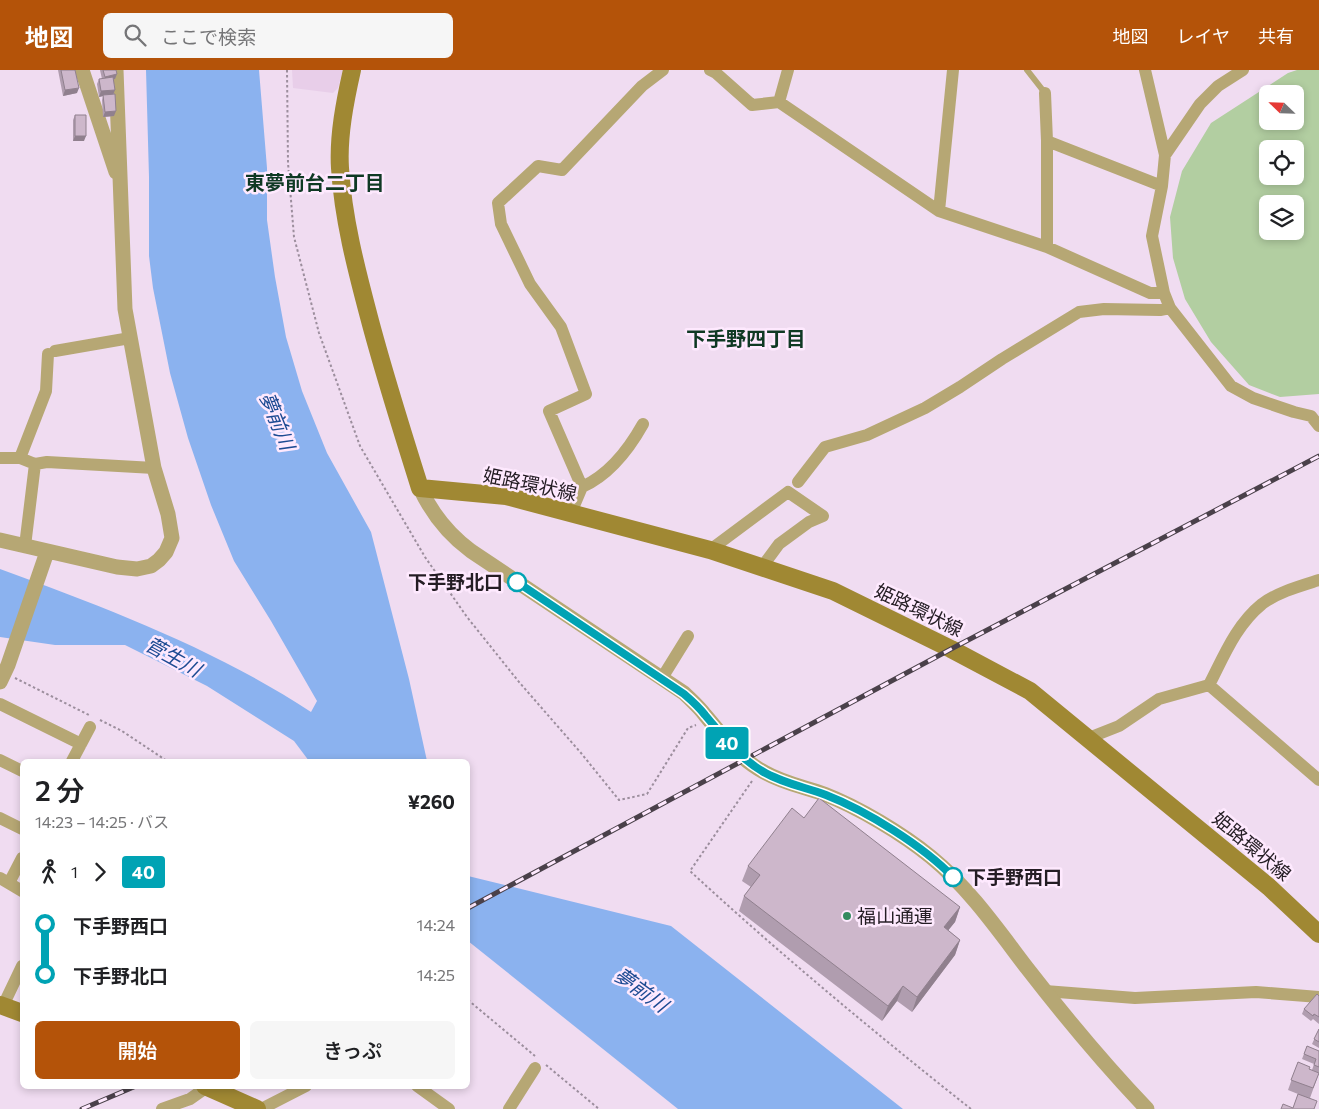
<!DOCTYPE html>
<html lang="ja">
<head>
<meta charset="utf-8">
<style>
  :root { --surface:#fff; --page:#f6f6f6; --text:#202124; --muted:#757577; --accent:#b45309 }
  body { margin:0; font-family:Commissioner,"Noto Sans JP",sans-serif; background:var(--page); color:var(--text); height:100vh; display:flex; flex-direction:column; font-size:19px; white-space:nowrap }
  * { box-sizing:border-box; margin:0 }
  p { font-size:16px; color:var(--muted) }
  .icon { flex:none; width:28px; height:28px; fill:none; stroke:currentColor; stroke-width:2; stroke-linecap:round; stroke-linejoin:round }
  .map { position:relative; flex:1; overflow:hidden }
  .side { position:absolute; left:20px; top:689px; width:450px; height:330px; display:flex; flex-direction:column; background:var(--surface); border-radius:8px; box-shadow:0 2px 8px #0003 }
  .side>* { flex:none }
  .badge { padding:0 10px; border-radius:4px; font-size:18px; line-height:32px }
  .needle { width:32px; rotate:293deg }
  .buttons { position:absolute; left:1259px; top:15px; display:grid; gap:10px }
  .buttons a { display:grid; place-items:center; width:45px; height:45px; border-radius:8px; background:var(--surface); box-shadow:0 2px 8px #0003; font-size:25px }
  .map>.badge { position:absolute; translate:-50% -50%; box-shadow:0 0 0 2px #fff }
  .legs { display:flex; align-items:center; gap:8px; height:55px; padding:0 15px; font-size:16px }
  .legs p { margin-inline-start:auto }
  .head { display:flex; align-items:center; justify-content:space-between; height:85px; padding:0 15px }
  h1 { font-size:28px; font-weight:600; line-height:38px }
  .action { display:flex; gap:10px; margin-top:auto; padding:10px 15px }
  .action a { flex:1; height:58px; border-radius:8px; background:var(--accent); color:#fff; font-size:20px; font-weight:600; line-height:58px; text-align:center }
  .action a+a { background:var(--page); color:var(--text) }
  ul { padding:0 15px; list-style:none }
  li { display:flex; align-items:center; gap:18px; height:50px; font-size:19px }
  li i { display:grid; place-items:center; width:8px; height:100%; margin:0 6px; background:currentColor }
  li i::after { content:''; width:12px; height:12px; margin:-6px; border:4px solid; border-radius:50%; background:var(--surface) }
  li p { margin-inline-start:auto }
  li:first-child i { background:linear-gradient(#0000 50%,currentColor 0) }
  li:last-child i { background:linear-gradient(currentColor 50%,#0000 0) }
  header { display:flex; align-items:center; gap:30px; box-sizing:border-box; height:70px; padding:0 25px; background:var(--accent); color:#fff }
  header strong { font-size:24px }
  nav { display:flex; gap:28px; margin-inline-start:auto; font-size:18px }
  .search { width:350px; height:45px; background:var(--page); display:flex; align-items:center; gap:12px; box-sizing:border-box; padding:0 18px; border-radius:8px; color:var(--muted); font-size:19px }
  .map>svg:first-child { display:block }
  .built { fill:#e8cee9 }
  .green { fill:#b2cea1; fill-rule:evenodd }
  .water { fill:#8bb2ef }
  .lines { fill:none; stroke-linecap:round; stroke-linejoin:round }
  .path { stroke:#9c8e9d; stroke-width:2; stroke-dasharray:2.5 2.5; stroke-linecap:butt }
  .service { stroke:#b6a774; stroke-width:6 }
  .minor { stroke:#b6a774; stroke-width:12 }
  .tertiary { stroke:#b6a774; stroke-width:15 }
  .secondary { stroke:#a08833; stroke-width:18 }
  .rail-casing { stroke:#4a414a; stroke-width:5 }
  .rail { stroke:#fee9fe; stroke-width:3; stroke-dasharray:9; stroke-linecap:butt }
  .wall { fill:#b09daf }
  .shaded-wall { fill:#90808e }
  .building { fill:#cdb7cb; stroke:#90808e }
  .line-1-casing { stroke:#fff; stroke-width:11 }
  .line-1 { stroke:#00a3b4; stroke-width:8 }
  .stop-1-dot { fill:#fff; stroke:#00a3b4; stroke-width:2.5 }
  .poi-dot { fill:#348b60; stroke:#fee9fe; stroke-width:2 }
  .labels { text-anchor:middle; stroke-width:5; stroke-linejoin:round; paint-order:stroke }
  .street-label { font-size:19px; fill:#241d24; stroke:#fee9fe }
  .stop-label { font-size:19px; font-weight:bold; fill:#241d24; stroke:#fee9fe; text-anchor:end }
  .poi-label { font-size:19px; fill:#241d24; stroke:#fee9fe; text-anchor:start }
  .neighbourhood-label { font-size:20px; font-weight:bold; fill:#0f3924; stroke:#fee9fe }
  .water-label { font-size:20px; font-style:italic; fill:#1d4b93; stroke:#fee9fe }
</style>
</head>
<body>
<header>
<strong>地図</strong>
<div class="search"><svg class="icon" aria-label="search" viewBox="0 0 24 24"><circle cx="10" cy="10" r="6"/><path d="M15 15l6 6"/></svg>ここで検索</div>
<nav><a>地図</a><a>レイヤ</a><a>共有</a></nav>
</header>
<div class="map">
<svg width="1319" height="1039" viewBox="0 0 1319 1039">
  <rect width="100%" height="100%" fill="#f0dcf1"/>
  <!-- built -->
  <path class="built" d="M292 0H343L338 18 333 23 293 18Z"/>
  <!-- green -->
  <path class="green" d="M1297 0H1319V324L1280 327 1249 315 1211 272 1185 229 1173 188 1170 147 1182 101 1211 53 1288 3ZM1268 24H1295V51H1268ZM1268 79H1295V106H1268ZM1268 134H1295V161H1268Z"/>
  <!-- water -->
  <path class="water" d="M146 0H259L267 98V150L275 207 286 267 302 321 327 383 371 462 409 609 427 691H309L294 671 207 616 125 575H55L0 567V499C107 538 215 579 311 642L317 631 271 551 234 491 211 435 188 368 170 303 153 218 149 186V107Z
    M468 806 671 856 903 1039H678L468 871Z"/>
  <g class="lines">
    <!-- path -->
    <path class="path" d="M287 0 288 93 294 167 319 263 360 376 425 487 467 547 519 612 581 683 619 730 647 724 688 658 696 655
      M15 608 89 645
      M100 650 122 661 167 691
      M706 668 716 682 721 685
      M752 711 690 801C780 884 875 963 971 1039
      M468 930 535 986
      M546 995 599 1039"/>
    <!-- service -->
    <path class="service" d="M1027 0 1045 23"/>
    <!-- minor -->
    <path class="minor" d="M710 0 716 3 752 35 779 32 939 141 1047 177 1150 223H1164
      M1145 0 1165 85
      M1243 0 1218 16 1200 34 1165 85 1162 116 1152 166 1164 223 1170 238 1231 316 1253 328 1294 342 1311 346 1319 356
      M1045 23 1047 71V177
      M779 32 788 0
      M1047 71 1162 116
      M939 141 953 0
      M55 281 130 268
      M0 388H20L35 394 47 392 154 398
      M20 388 46 321 48 284
      M798 412 825 377 867 365 925 338 960 317 1002 289 1079 242 1104 239 1160 240 1170 238
      M582 417C609 405 629 379 643 354
      M571 443 582 417 549 341 586 324 561 257 530 214 501 154 498 133 538 96 562 100 642 16 663 0
      M25 476 35 394
      M710 480 788 422 823 446 809 452 779 474 762 497
      M662 608 688 566
      M1209 615 1319 710
      M0 634 81 674
      M1086 669 1119 656 1159 629 1209 615C1224 586 1236 555 1262 534 1278 522 1300 516 1319 510
      M0 690 22 701
      M72 691 90 657
      M0 748 22 759
      M0 808 22 821
      M9 813 22 788
      M1045 921 1135 928 1256 922 1319 927
      M3 936 22 896
      M417 1016 449 1039
      M162 1039 190 1029 207 1017
      M261 1039 306 1016
      M509 1039 535 998"/>
    <!-- tertiary -->
    <path class="tertiary" d="M82 0 116 102
      M420 418C432 444 448 464 471 481L684 623C691 630 699 637 705 645 723 666 739 689 764 702 783 713 804 717 824 724 858 737 903 764 931 787 969 818 998 860 1027 898 1065 947 1105 995 1147 1039
      M0 470 117 497 137 499 151 496 159 490 166 482 172 468 168 444 154 398 125 239 116 0
      M0 612 8 595 47 482"/>
    <!-- secondary -->
    <path class="secondary" d="M352 0C345 31 338 66 340 98 343 148 356 198 369 247 384 304 402 361 420 418L506 426 710 480 833 521 951 579 1030 621 1269 817 1319 864
      M0 935 22 943
      M205 1016 257 1039"/>
    <defs>
      <path id="rail" d="M468 838 951 579 1319 386
        M82 1039 136 1016"/>
    </defs>
    <!-- rail casing -->
    <use href="#rail" class="rail-casing"/>
    <!-- rail -->
    <use href="#rail" class="rail"/>
  </g>
  <!-- wall -->
  <path class="wall" d="M58 0H75L77 23 63 26Z
    M100 0H116L115 9H114V46L103 47 102 30 103 26 99 27 97 14 99 9H102Z
    M75 45 84 71H73V50Z
    M804 748 960 837 955 852 948 860 960 870 955 885 912 942 897 931 882 951 739 841 744 826 751 817 742 811 748 796Z
    M1319 926V954L1313 949 1311 951 1302 944 1304 939Z
    M1319 959V978L1312 974Z
    M1307 976 1319 981V1003L1312 1000 1314 994 1302 989Z
    M1298 992 1309 999 1319 1003 1310 1028 1314 1039 1293 1038 1298 1024 1288 1020Z"/>
  <!-- shaded-wall -->
  <path class="shaded-wall" d="M117 4 115 9 103 12 105 7Z
    M79 18 77 23 63 26 65 20Z
    M115 20 113 25H103V26L99 27 101 21Z
    M116 41 114 46 103 47 105 42Z
    M75 66H86L84 71H73Z
    M960 837 955 852 939 872 944 857Z
    M960 870 955 885 912 942 917 927Z
    M903 916 897 931 882 951 888 936Z"/>
  <!-- building -->
  <path class="building" d="M61 0H75L79 18 65 20Z
    M103 0H116L117 4 105 7Z
    M113 7 115 20 101 21 99 9Z
    M115 24 116 41 105 42 103 25Z
    M75 45H86V66H75Z
    M819 728 960 837 944 857 960 870 917 927 903 916 888 936 744 826 760 805 748 796 792 738 804 748Z
    M1317 924 1319 926V947L1314 944 1313 946 1304 939Z
    M1319 959V972L1314 969Z
    M1307 976 1319 981V997L1314 995 1316 989 1304 984Z
    M1298 992 1310 997 1309 999 1319 1003 1313 1018 1291 1010Z
    M1298 1024 1317 1031 1314 1039H1281L1283 1034 1293 1038Z"/>
  <g class="lines">
    <defs>
      <path id="line-1" d="M517 512 684 624C691 630 699 637 705 645 723 666 738 687 762 701 781 713 805 717 826 725 867 741 923 776 953 807"/>
    </defs>
    <!-- line-1 casing -->
    <use href="#line-1" class="line-1-casing"/>
    <!-- line-1 -->
    <use href="#line-1" class="line-1"/>
  </g>
  <!-- markers -->
  <g class="stop-1-dot">
    <circle cx="517" cy="512" r="9"/>
    <circle cx="953" cy="807" r="9"/>
  </g>
  <circle class="poi-dot" cx="847" cy="846" r="5"/>
  <g class="labels">
    <!-- street labels -->
    <g class="street-label">
      <text transform="translate(530 414) rotate(12)" y="7">姫路環状線</text>
      <text transform="translate(919 540) rotate(26)" y="7">姫路環状線</text>
      <text transform="translate(1252 776) rotate(40)" y="7">姫路環状線</text>
    </g>
    <!-- stop labels -->
    <g class="stop-label">
      <text x="503" y="519">下手野北口</text>
      <text x="967" y="814" text-anchor="start">下手野西口</text>
    </g>
    <!-- poi labels -->
    <g class="poi-label">
      <text x="857" y="853">福山通運</text>
    </g>
    <!-- neighbourhood labels -->
    <g class="neighbourhood-label">
      <text x="315" y="120">東夢前台二丁目</text>
      <text x="746" y="276">下手野四丁目</text>
    </g>
    <!-- water labels -->
    <g class="water-label">
      <text transform="translate(277 351) rotate(68)" y="7">夢前川</text>
      <text transform="translate(173 587) rotate(29)" y="7">菅生川</text>
      <text transform="translate(641 920) rotate(36)" y="7">夢前川</text>
    </g>
  </g>
</svg>
<div class="buttons">
<a><svg class="needle" viewBox="-14 -14 28 28"><path d="M0-13l5 13h-10z" fill="#e53935"/><path d="M0 13l5-13h-10z" fill="#757577"/></svg></a>
<a><svg class="icon" aria-label="locate" viewBox="0 0 24 24"><circle cx="12" cy="12" r="6"/><path d="M12 2v4M12 18v4M2 12h4M18 12h4"/></svg></a>
<a><svg class="icon" aria-label="layers" viewBox="0 0 24 24"><path d="M12 4l9 5-9 5-9-5zM3 14l9 5 9-5"/></svg></a>
</div>
<b class="badge" style="left:727px;top:673px;background:#00a3b4;color:#fff">40</b>
<section class="side">
<div class="head"><div><h1>2 分</h1><p>14:23 – 14:25 · バス</p></div><b>¥260</b></div>
<div class="legs"><svg class="icon" aria-label="walk" viewBox="0 0 24 24"><circle cx="13" cy="4" r="2"/><path d="M13 8l-2 6 4 7M11 14l-3 7M7 12l3-4h3l4 4"/></svg>1<svg class="icon" aria-label="forward" viewBox="0 0 24 24"><path d="M9 5l7 7-7 7"/></svg><b class="badge" style="background:#00a3b4;color:#fff">40</b></div>
<ul>
<li><i style="color:#00a3b4"></i><b>下手野西口</b><p>14:24</p></li>
<li><i style="color:#00a3b4"></i><b>下手野北口</b><p>14:25</p></li>
</ul>
<div class="action"><a>開始</a><a>きっぷ</a></div>
</section>
</div>
</body>
</html>
